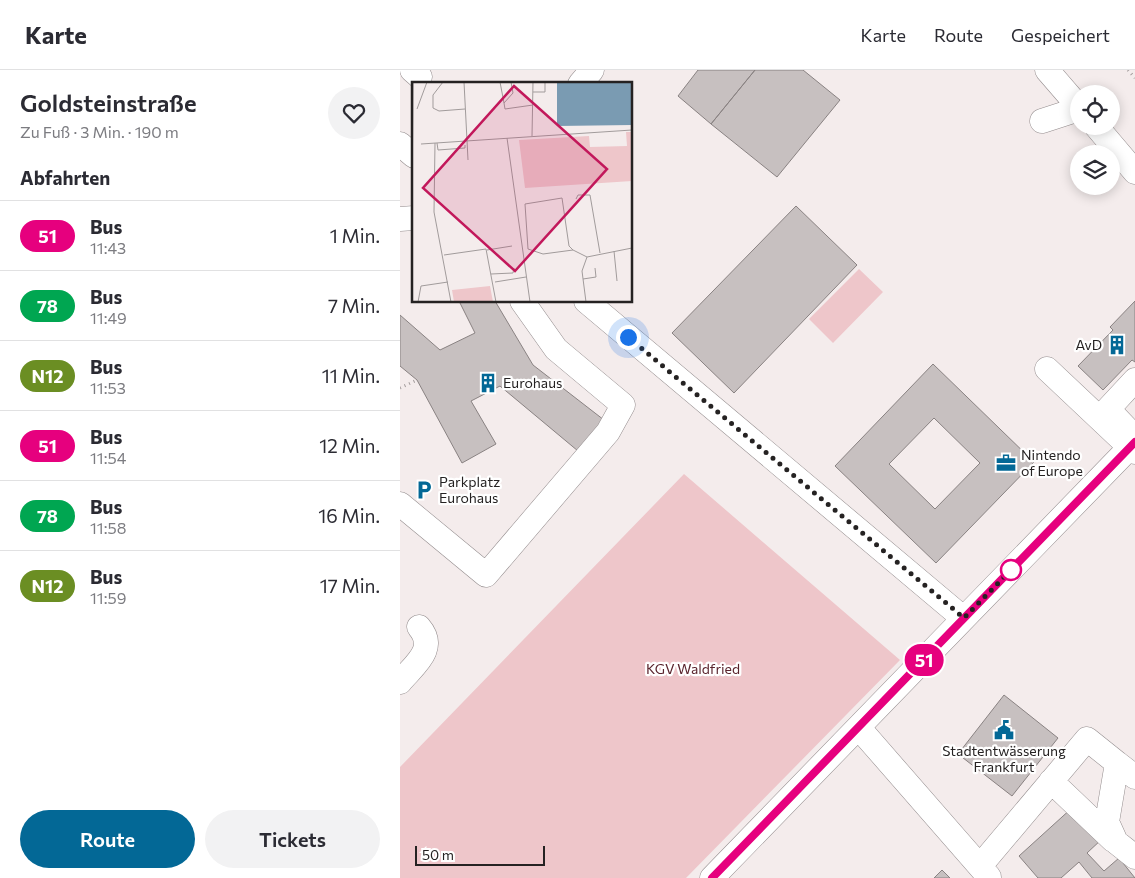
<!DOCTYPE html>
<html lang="de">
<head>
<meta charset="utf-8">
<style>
  :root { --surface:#fff; --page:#f2f2f3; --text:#2b2b33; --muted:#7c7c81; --line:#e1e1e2; --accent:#036896 }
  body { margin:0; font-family:Commissioner,sans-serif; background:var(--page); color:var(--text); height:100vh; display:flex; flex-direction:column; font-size:19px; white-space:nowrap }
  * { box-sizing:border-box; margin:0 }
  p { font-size:16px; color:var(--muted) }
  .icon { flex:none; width:28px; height:28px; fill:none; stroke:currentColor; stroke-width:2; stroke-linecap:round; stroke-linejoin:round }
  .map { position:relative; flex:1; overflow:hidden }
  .drawer { display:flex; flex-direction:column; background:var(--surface); width:400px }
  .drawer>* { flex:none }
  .badge { padding:0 10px; border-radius:16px; font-size:18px; line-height:32px }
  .buttons { position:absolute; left:670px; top:15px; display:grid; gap:10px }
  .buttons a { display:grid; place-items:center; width:50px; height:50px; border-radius:50%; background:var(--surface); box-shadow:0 2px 12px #0003; font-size:25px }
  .scale { position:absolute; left:15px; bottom:12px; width:130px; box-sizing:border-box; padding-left:5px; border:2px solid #252222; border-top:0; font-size:14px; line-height:18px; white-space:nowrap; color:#252222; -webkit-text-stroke:4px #fff; paint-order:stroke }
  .you { position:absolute; width:25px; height:25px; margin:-12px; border:4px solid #fff; border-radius:50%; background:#1a73e8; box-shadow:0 0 0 8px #1a73e833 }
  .map>.badge { position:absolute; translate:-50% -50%; box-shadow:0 0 0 2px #fff }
  h2 { padding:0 20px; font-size:19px; line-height:45px }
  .round { display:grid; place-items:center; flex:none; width:52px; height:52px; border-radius:26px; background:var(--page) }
  .headline { display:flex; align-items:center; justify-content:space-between; height:85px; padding:0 20px }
  h1 { font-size:24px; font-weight:600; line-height:38px }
  .cta { display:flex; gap:10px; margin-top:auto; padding:10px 20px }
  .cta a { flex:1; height:58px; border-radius:30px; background:var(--accent); color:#fff; font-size:20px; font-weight:600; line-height:58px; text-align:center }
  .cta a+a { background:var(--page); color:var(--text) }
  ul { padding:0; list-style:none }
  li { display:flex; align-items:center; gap:15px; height:70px; padding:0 20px; border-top:1px solid var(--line) }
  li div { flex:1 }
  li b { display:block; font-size:19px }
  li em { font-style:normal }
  li .badge { min-width:55px; font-weight:700; text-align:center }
  header { display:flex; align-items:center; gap:30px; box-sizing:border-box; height:70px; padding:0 25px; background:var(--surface); border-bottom:1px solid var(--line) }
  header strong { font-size:24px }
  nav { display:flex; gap:28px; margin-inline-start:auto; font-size:18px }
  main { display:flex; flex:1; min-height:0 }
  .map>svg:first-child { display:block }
  .green { fill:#eec6ca }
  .building { fill:#c7c0c0; stroke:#898282; fill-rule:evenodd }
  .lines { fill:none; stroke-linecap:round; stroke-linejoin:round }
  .minor-casing { stroke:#938c8d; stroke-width:25 }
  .path { stroke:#a59e9e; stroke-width:3; stroke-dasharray:1 4; stroke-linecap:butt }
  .minor { stroke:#fff; stroke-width:24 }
  .line-casing { stroke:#fff; stroke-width:11 }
  .line { stroke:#e6007e; stroke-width:8 }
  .walk { stroke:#252222; stroke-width:5; stroke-dasharray:0 9 }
  .stop-dot { fill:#fff; stroke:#e6007e; stroke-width:2.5 }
  .labels { text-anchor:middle; stroke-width:4.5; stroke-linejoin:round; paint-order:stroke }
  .poi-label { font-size:14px; fill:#252222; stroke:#fff; text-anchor:start }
  .park-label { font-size:14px; fill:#5a242d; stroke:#fff }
  .inset-road { fill:none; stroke:#a19b9b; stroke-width:1 }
  .view { fill:#c2185b; fill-opacity:0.15; stroke:#c2185b; stroke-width:2.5 }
  .inset-edge { fill:none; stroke:#252222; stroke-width:2.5 }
</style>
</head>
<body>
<header>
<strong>Karte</strong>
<nav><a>Karte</a><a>Route</a><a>Gespeichert</a></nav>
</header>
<main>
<section class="drawer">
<div class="headline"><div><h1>Goldsteinstraße</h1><p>Zu Fuß · 3 Min. · 190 m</p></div><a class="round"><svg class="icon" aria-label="heart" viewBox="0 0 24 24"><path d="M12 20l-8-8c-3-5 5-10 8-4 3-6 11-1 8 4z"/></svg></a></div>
<h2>Abfahrten</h2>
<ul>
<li><span class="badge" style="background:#e6007e;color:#fff">51</span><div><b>Bus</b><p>11:43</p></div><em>1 Min.</em></li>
<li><span class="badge" style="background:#00a651;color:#fff">78</span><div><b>Bus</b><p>11:49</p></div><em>7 Min.</em></li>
<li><span class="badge" style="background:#6b8e23;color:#fff">N12</span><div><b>Bus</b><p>11:53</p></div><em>11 Min.</em></li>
<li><span class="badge" style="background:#e6007e;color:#fff">51</span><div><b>Bus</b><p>11:54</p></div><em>12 Min.</em></li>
<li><span class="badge" style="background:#00a651;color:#fff">78</span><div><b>Bus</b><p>11:58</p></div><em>16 Min.</em></li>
<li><span class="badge" style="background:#6b8e23;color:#fff">N12</span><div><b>Bus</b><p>11:59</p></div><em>17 Min.</em></li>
</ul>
<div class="cta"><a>Route</a><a>Tickets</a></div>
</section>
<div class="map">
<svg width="735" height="808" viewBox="0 0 735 808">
  <rect width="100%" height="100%" fill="#f4ecec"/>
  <!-- green -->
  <path class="green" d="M459 199 483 222 433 273 409 249Z
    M284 404 500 590 286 808H0V697Z"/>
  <!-- building -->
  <path class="building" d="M298 0H355L311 54 278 26Z
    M355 0H403L440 30 377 107 311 54Z
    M396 136 457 195 334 323 272 263Z
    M59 231H95L133 295 204 350 178 381 100 316 71 331 96 374 62 393 17 310 0 296V245L40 280 75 263Z
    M735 231V292L732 290 703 320 678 296 713 260 710 257Z
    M533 294 634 392 536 493 435 396ZM534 348 580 393 535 439 489 394Z
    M604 625 658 668 612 726 558 684Z
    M673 737 702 769 687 783 704 801 719 788 735 808H692L679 792 661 808H638L619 786Z
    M542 800 550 808H534Z"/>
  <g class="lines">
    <defs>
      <path id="minor" d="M12 0 20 7
        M647 0 679 37
        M180 14 192 0
        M642 51 679 39
        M696 56 735 102
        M0 74 14 86
        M0 149 14 148
        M186 231 563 548
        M647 299 735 382
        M728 360 708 339 735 310
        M0 434 86 505 208 362 223 335 156 279 122 231
        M0 612C14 595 38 579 19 557
        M459 658 589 807
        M735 707 717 693 707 752 716 772 735 787
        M651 711 713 770
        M580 796 687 669 717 693
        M312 808 735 372"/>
    </defs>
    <!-- minor casing -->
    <use href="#minor" class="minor-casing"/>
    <!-- path -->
    <path class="path" d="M728 0 735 8
      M0 318 17 310"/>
    <!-- minor -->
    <use href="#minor" class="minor"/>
  </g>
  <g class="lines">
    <defs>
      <path id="line" d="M312 808 735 372"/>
    </defs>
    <!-- line casing -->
    <use href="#line" class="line-casing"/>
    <!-- line -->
    <use href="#line" class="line"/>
    <!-- walk -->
    <path class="walk" d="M228 267 564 548 611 500"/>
  </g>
  <!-- icons -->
  <defs>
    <symbol id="building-bare" viewBox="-9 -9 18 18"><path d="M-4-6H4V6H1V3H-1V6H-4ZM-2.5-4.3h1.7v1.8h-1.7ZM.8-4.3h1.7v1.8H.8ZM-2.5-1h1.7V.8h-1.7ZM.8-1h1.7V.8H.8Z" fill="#036896" stroke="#fff" stroke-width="2.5" paint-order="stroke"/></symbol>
    <symbol id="office-bare" viewBox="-9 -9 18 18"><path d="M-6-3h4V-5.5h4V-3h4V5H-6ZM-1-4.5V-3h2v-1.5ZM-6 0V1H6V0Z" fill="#036896" stroke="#fff" stroke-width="2.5" paint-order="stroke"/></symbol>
    <symbol id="parking-bare" viewBox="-9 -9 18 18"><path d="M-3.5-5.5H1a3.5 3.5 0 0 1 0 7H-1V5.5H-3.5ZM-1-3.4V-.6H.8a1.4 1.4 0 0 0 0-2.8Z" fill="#036896" stroke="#fff" stroke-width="2.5" paint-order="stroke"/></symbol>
    <symbol id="civic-bare" viewBox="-9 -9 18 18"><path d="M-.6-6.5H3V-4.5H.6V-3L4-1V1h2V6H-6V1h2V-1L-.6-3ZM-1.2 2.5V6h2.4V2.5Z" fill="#036896" stroke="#fff" stroke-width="2.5" paint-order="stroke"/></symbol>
  </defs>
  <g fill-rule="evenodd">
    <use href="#building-bare" x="703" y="261" width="28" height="28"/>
    <use href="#building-bare" x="74" y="299" width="28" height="28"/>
    <use href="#office-bare" x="592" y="379" width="28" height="28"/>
    <use href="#parking-bare" x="10" y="406" width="28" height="28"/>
    <use href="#civic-bare" x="590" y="646" width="28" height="28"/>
  </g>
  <!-- markers -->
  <circle class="stop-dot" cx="611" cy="500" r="10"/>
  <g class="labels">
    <!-- poi labels -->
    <g class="poi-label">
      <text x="702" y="280" text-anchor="end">AvD</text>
      <text x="103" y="318">Eurohaus</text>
      <text x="621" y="390">Nintendo<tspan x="621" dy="16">of Europe</tspan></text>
      <text x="39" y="417">Parkplatz<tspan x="39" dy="16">Eurohaus</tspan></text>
      <text x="604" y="686" text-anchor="middle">Stadtentwässerung<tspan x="604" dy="16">Frankfurt</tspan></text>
    </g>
    <!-- park labels -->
    <g class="park-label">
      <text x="293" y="604">KGV Waldfried</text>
    </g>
  </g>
  <!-- overview -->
  <g transform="translate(12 12)">
    <rect width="220" height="220" fill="#f4ecec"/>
    <path d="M214 50H220V99L113 106 107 58 177 54 178 65 215 64ZM78 204 81 220H42L40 208Z" fill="#eec6ca"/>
    <path d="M145 0H220V43L145 44Z" fill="#7a9bb2"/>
    <path class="inset-road" d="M31 0 21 13V26L27 29 53 27M52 0 56 78M88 0 92 21 101 11 99 0M121 10H133V0M92 21 93 27 121 23M5 27 15 0M120 54 121 0M95 56 118 220M23 61 22 130 39 220M25 61 26 68 53 66V63M9 62 220 48M164 117 166 113H178L188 171M0 123 1 0M75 168 100 164M161 168 157 164 150 116 113 122 116 167 131 172 161 168 175 175M202 169 205 199M32 173 74 167 84 220M79 192 101 191 102 186M171 197 184 195 183 186M83 200 114 195M6 220 9 204 36 200M174 220 170 189 175 175 220 166"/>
    <path class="view" d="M102 4 195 87 103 189 11 106Z"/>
    <rect width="220" height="220" class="inset-edge"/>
  </g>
</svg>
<div class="buttons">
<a><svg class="icon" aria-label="locate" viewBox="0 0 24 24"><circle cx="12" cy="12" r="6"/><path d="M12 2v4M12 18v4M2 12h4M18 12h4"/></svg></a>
<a><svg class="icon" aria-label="layers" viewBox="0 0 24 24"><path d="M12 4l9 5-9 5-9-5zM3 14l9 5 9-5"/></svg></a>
</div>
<div class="scale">50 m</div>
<div class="you" style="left:228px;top:267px"></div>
<b class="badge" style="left:524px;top:590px;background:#e6007e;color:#fff">51</b>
</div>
</main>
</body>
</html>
